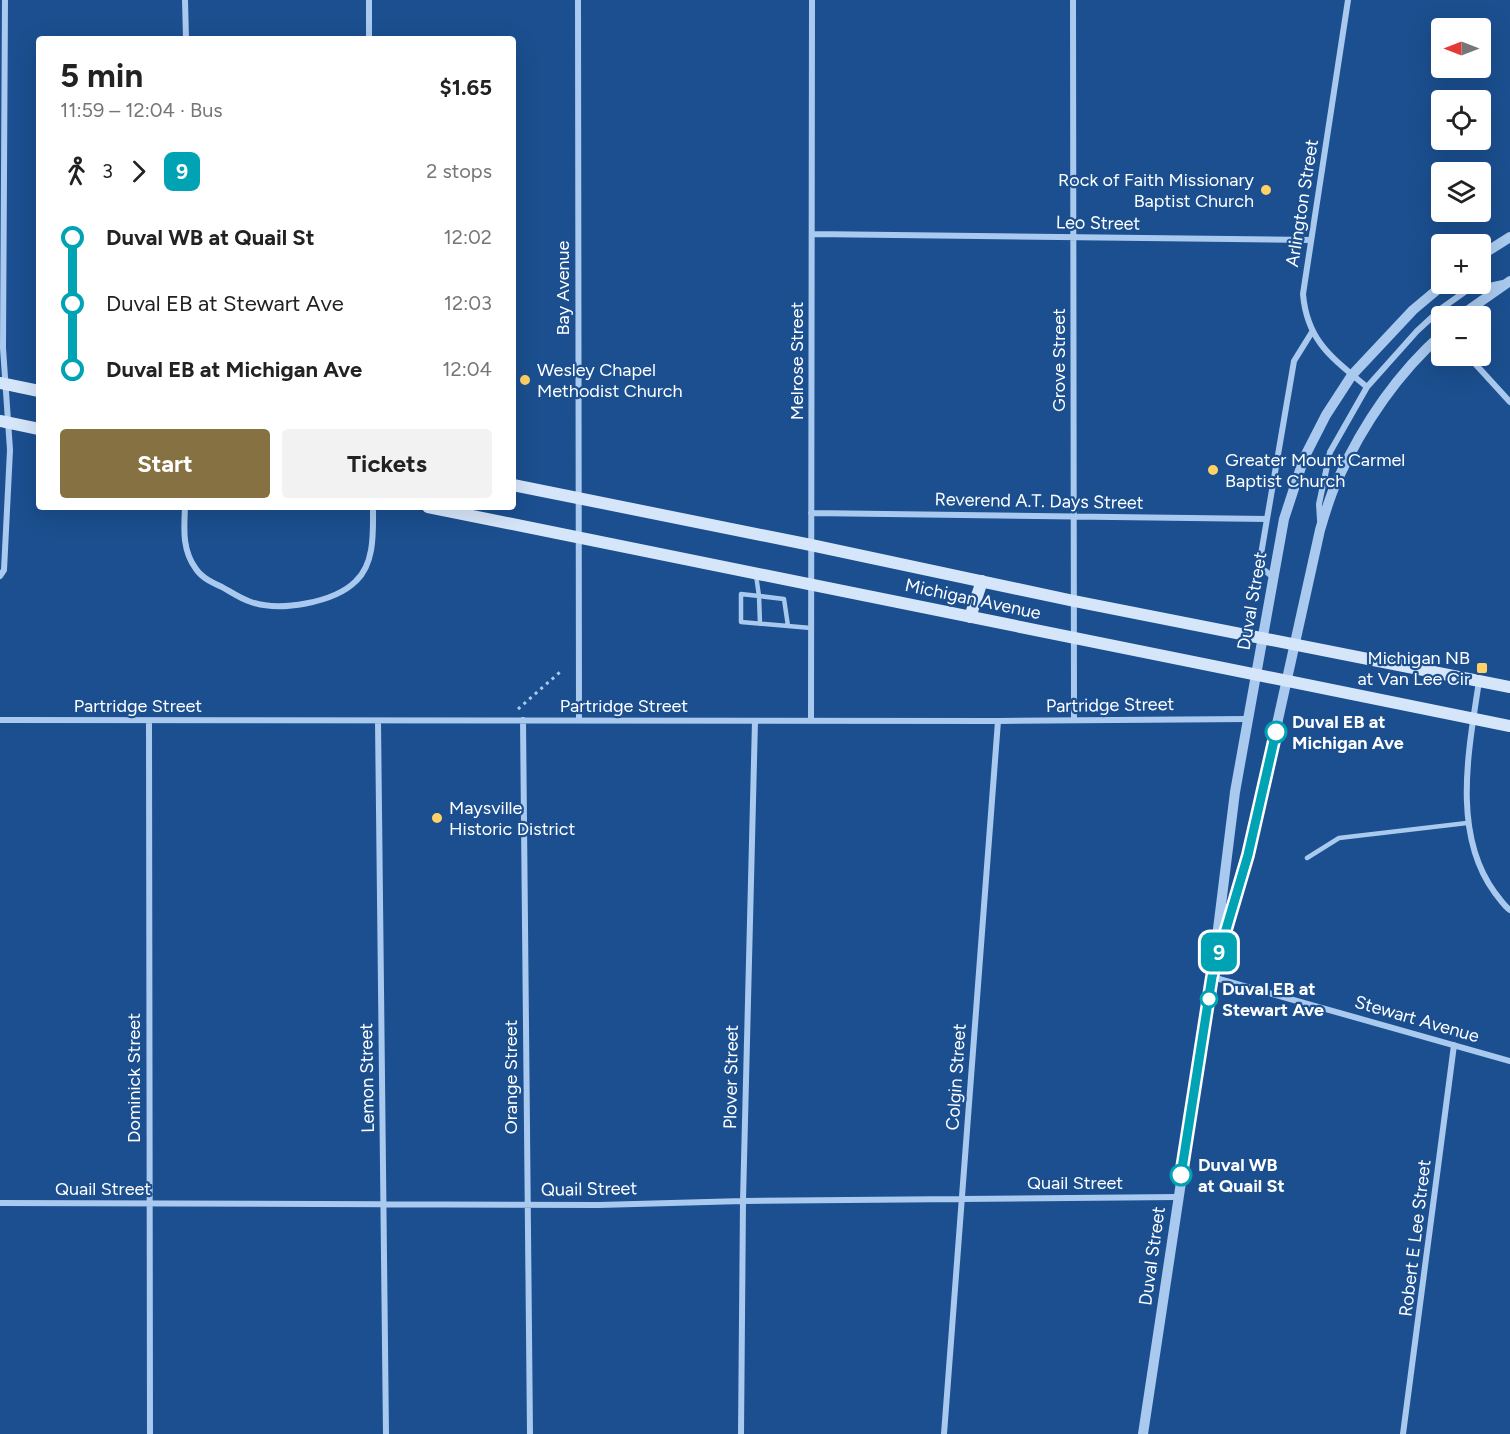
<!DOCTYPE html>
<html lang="en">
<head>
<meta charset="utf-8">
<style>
  :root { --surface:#fff; --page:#f2f2f2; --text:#222; --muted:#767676; --accent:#857141 }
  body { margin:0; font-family:Figtree,sans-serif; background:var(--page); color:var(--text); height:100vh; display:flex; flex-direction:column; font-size:22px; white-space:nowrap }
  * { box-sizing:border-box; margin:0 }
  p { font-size:20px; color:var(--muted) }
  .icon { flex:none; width:33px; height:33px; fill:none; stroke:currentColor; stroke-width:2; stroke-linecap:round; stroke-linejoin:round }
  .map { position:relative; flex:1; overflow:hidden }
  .side { position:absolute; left:36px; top:36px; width:480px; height:474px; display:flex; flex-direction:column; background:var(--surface); border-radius:6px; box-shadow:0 6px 24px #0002 }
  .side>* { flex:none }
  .badge { padding:0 12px; border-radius:9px; font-size:21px; line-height:39px }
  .needle { width:39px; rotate:270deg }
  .buttons { position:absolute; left:1431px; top:18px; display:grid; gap:12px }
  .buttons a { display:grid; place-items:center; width:60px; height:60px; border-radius:6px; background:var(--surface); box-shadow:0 6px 24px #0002; font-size:30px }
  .map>.badge { position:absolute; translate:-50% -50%; box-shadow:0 0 0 3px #fff }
  .legs { display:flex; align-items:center; gap:9px; height:66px; padding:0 24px; font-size:20px }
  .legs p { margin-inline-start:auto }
  .head { display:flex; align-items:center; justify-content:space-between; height:102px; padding:0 24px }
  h1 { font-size:33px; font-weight:700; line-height:45px }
  .cta { display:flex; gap:12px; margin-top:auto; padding:12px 24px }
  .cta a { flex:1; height:69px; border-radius:6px; background:var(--accent); color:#fff; font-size:24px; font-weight:700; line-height:69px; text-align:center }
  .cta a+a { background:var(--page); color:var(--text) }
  ul { padding:0 24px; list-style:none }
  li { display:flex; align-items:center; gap:21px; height:66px; font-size:22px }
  li i { display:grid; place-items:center; width:9px; height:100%; margin:0 8px; background:currentColor }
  li i::after { content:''; width:15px; height:15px; margin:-8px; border:4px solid; border-radius:50%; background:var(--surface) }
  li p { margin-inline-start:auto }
  li:first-child i { background:linear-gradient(#0000 50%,currentColor 0) }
  li:last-child i { background:linear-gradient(currentColor 50%,#0000 0) }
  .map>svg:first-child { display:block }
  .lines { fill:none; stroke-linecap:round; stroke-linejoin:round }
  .path { stroke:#a9c9ee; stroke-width:3; stroke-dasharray:3 4.5; stroke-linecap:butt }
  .service { stroke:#a9c9ee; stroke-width:4.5 }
  .minor { stroke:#a9c9ee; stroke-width:6 }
  .tertiary { stroke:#a9c9ee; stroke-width:10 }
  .secondary { stroke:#d6e6fa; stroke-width:12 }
  .line-1-casing { stroke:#fff; stroke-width:14 }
  .line-1 { stroke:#00a3b4; stroke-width:9 }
  .poi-dot { fill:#ffd166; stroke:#1b4f8f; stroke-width:2 }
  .stop-1-dot { fill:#fff; stroke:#00a3b4; stroke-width:3 }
  .labels { text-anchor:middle; stroke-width:4.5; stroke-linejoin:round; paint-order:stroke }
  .poi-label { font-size:18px; fill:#fff; stroke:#1b4f8f; text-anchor:start }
  .street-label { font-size:18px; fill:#fff; stroke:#1b4f8f }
  .stop-label { font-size:18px; font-weight:bold; fill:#fff; stroke:#1b4f8f; text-anchor:start }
</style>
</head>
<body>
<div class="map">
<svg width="1510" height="1434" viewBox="0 0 1510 1434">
  <rect width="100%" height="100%" fill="#1b4f8f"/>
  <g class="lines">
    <!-- path -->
    <path class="path" d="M518 709 560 672"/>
    <!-- service -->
    <path class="service" d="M756 575 759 596 741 594V622L811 628
      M760 624 759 596 784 599 788 626
      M1307 858 1339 838 1467 823"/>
    <!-- minor -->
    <path class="minor" d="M185 0 186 39
      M369 0V39
      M578 0 579 720
      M1073 0 1074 720
      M1348 0 1303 294C1307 341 1332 358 1367 387
      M812 234 1311 240
      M1468 356 1510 402
      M185 507C184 529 182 550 196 569 202 578 213 583 222 587 231 592 241 599 251 602 279 612 334 603 356 581 375 563 373 532 373 507
      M811 513 1267 519
      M1320 520 1319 504 1330 452 1367 387 1417 331 1442 308 1466 291 1503 283
      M0 576 4 570 10 450 3 348 5 0
      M1273 577 1259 566 1294 361 1312 332
      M1479 681C1469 749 1451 833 1495 893 1500 899 1504 906 1510 910
      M0 720 998 721 1248 719
      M523 720 530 1434
      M149 721 150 1434
      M378 721 386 1434
      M811 721 812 0
      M1212 977 1510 1061
      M0 1203 599 1205 743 1201 1178 1197
      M741 1434 743 1201 755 721
      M944 1434 998 721
      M1403 1434 1454 1045"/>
    <!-- tertiary -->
    <path class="tertiary" d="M1480 256 1510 237
      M1460 316 1510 281
      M1221 945 1248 855 1320 530C1325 513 1330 496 1337 481 1362 426 1397 374 1442 334
      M1143 1434 1212 977 1235 792 1284 519 1304 458 1326 415 1352 375 1413 310 1444 284"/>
    <!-- secondary -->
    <path class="secondary" d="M0 383 39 391
      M0 421 39 429
      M513 485 811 545 1074 601 1510 687
      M428 507 1510 726
      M970 617 982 581"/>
  </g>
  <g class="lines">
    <defs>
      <path id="line-1" d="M1181 1175 1212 977 1248 855 1276 732"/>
    </defs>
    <!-- line-1 casing -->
    <use href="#line-1" class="line-1-casing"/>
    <!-- line-1 -->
    <use href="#line-1" class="line-1"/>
  </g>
  <!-- markers -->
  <g class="poi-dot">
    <circle cx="1266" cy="190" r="6"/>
    <circle cx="525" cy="380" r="6"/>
    <circle cx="1213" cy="470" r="6"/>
    <rect x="1476" y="662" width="12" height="12" rx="3"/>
    <circle cx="437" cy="818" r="6"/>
  </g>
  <g class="stop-1-dot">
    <circle cx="1276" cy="732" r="10"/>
    <circle cx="1209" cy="999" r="8"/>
    <circle cx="1181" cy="1175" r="10"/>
  </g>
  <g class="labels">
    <!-- poi labels -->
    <g class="poi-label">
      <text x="1254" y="186" text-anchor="end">Rock of Faith Missionary<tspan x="1254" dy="21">Baptist Church</tspan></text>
      <text x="537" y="376">Wesley Chapel<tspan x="537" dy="21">Methodist Church</tspan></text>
      <text x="1225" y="466">Greater Mount Carmel<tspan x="1225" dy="21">Baptist Church</tspan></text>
      <text x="1470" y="664" text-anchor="end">Michigan NB<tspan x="1470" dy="21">at Van Lee Cir</tspan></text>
      <text x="449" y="814">Maysville<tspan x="449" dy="21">Historic District</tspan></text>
    </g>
    <!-- street labels -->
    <g class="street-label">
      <text transform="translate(1302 203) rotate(-81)" y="6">Arlington Street</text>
      <text transform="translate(1098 223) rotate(1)" y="6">Leo Street</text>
      <text transform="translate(563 288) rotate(-90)" y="6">Bay Avenue</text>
      <text transform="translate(1059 360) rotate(-90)" y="6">Grove Street</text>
      <text transform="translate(797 361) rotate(-90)" y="6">Melrose Street</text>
      <text transform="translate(1039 501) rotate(1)" y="6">Reverend A.T. Days Street</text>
      <text transform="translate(973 599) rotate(12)" y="6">Michigan Avenue</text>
      <text transform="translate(1252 601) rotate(-80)" y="6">Duval Street</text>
      <text transform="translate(1110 705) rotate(-1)" y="6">Partridge Street</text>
      <text x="138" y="712">Partridge Street</text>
      <text x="624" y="712">Partridge Street</text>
      <text transform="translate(1417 1019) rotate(16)" y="6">Stewart Avenue</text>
      <text transform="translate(511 1077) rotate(-90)" y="6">Orange Street</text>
      <text transform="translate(731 1077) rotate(-89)" y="6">Plover Street</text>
      <text transform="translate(956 1077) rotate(-86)" y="6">Colgin Street</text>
      <text transform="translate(134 1078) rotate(-90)" y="6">Dominick Street</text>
      <text transform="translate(367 1078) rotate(-91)" y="6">Lemon Street</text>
      <text x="1075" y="1189">Quail Street</text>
      <text x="103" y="1195">Quail Street</text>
      <text transform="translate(589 1189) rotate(-1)" y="6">Quail Street</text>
      <text transform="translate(1415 1238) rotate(-83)" y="6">Robert E Lee Street</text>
      <text transform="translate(1152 1256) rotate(-82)" y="6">Duval Street</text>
    </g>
    <!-- stop labels -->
    <g class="stop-label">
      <text x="1292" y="728">Duval EB at<tspan x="1292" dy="21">Michigan Ave</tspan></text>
      <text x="1222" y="995">Duval EB at<tspan x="1222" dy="21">Stewart Ave</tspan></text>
      <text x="1198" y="1171">Duval WB<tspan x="1198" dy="21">at Quail St</tspan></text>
    </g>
  </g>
</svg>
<div class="buttons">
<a><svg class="needle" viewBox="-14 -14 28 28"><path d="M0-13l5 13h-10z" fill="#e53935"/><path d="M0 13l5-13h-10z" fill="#767676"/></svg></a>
<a><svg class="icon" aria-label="locate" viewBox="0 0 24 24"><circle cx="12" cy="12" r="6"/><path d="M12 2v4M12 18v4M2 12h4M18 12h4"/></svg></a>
<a><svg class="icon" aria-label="layers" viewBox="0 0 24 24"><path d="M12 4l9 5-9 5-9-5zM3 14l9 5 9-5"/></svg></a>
<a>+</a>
<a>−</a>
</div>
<b class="badge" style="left:1219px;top:952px;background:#00a3b4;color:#fff">9</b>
<section class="side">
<div class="head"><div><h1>5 min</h1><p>11:59 – 12:04 · Bus</p></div><b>$1.65</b></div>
<div class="legs"><svg class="icon" aria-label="walk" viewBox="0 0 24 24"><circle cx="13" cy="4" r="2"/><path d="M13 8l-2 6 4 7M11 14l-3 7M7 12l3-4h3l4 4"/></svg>3<svg class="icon" aria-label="forward" viewBox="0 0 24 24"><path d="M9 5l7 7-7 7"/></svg><b class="badge" style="background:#00a3b4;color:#fff">9</b><p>2 stops</p></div>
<ul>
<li><i style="color:#00a3b4"></i><b>Duval WB at Quail St</b><p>12:02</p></li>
<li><i style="color:#00a3b4"></i><span>Duval EB at Stewart Ave</span><p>12:03</p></li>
<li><i style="color:#00a3b4"></i><b>Duval EB at Michigan Ave</b><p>12:04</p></li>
</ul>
<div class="cta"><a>Start</a><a>Tickets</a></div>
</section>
</div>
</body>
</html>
